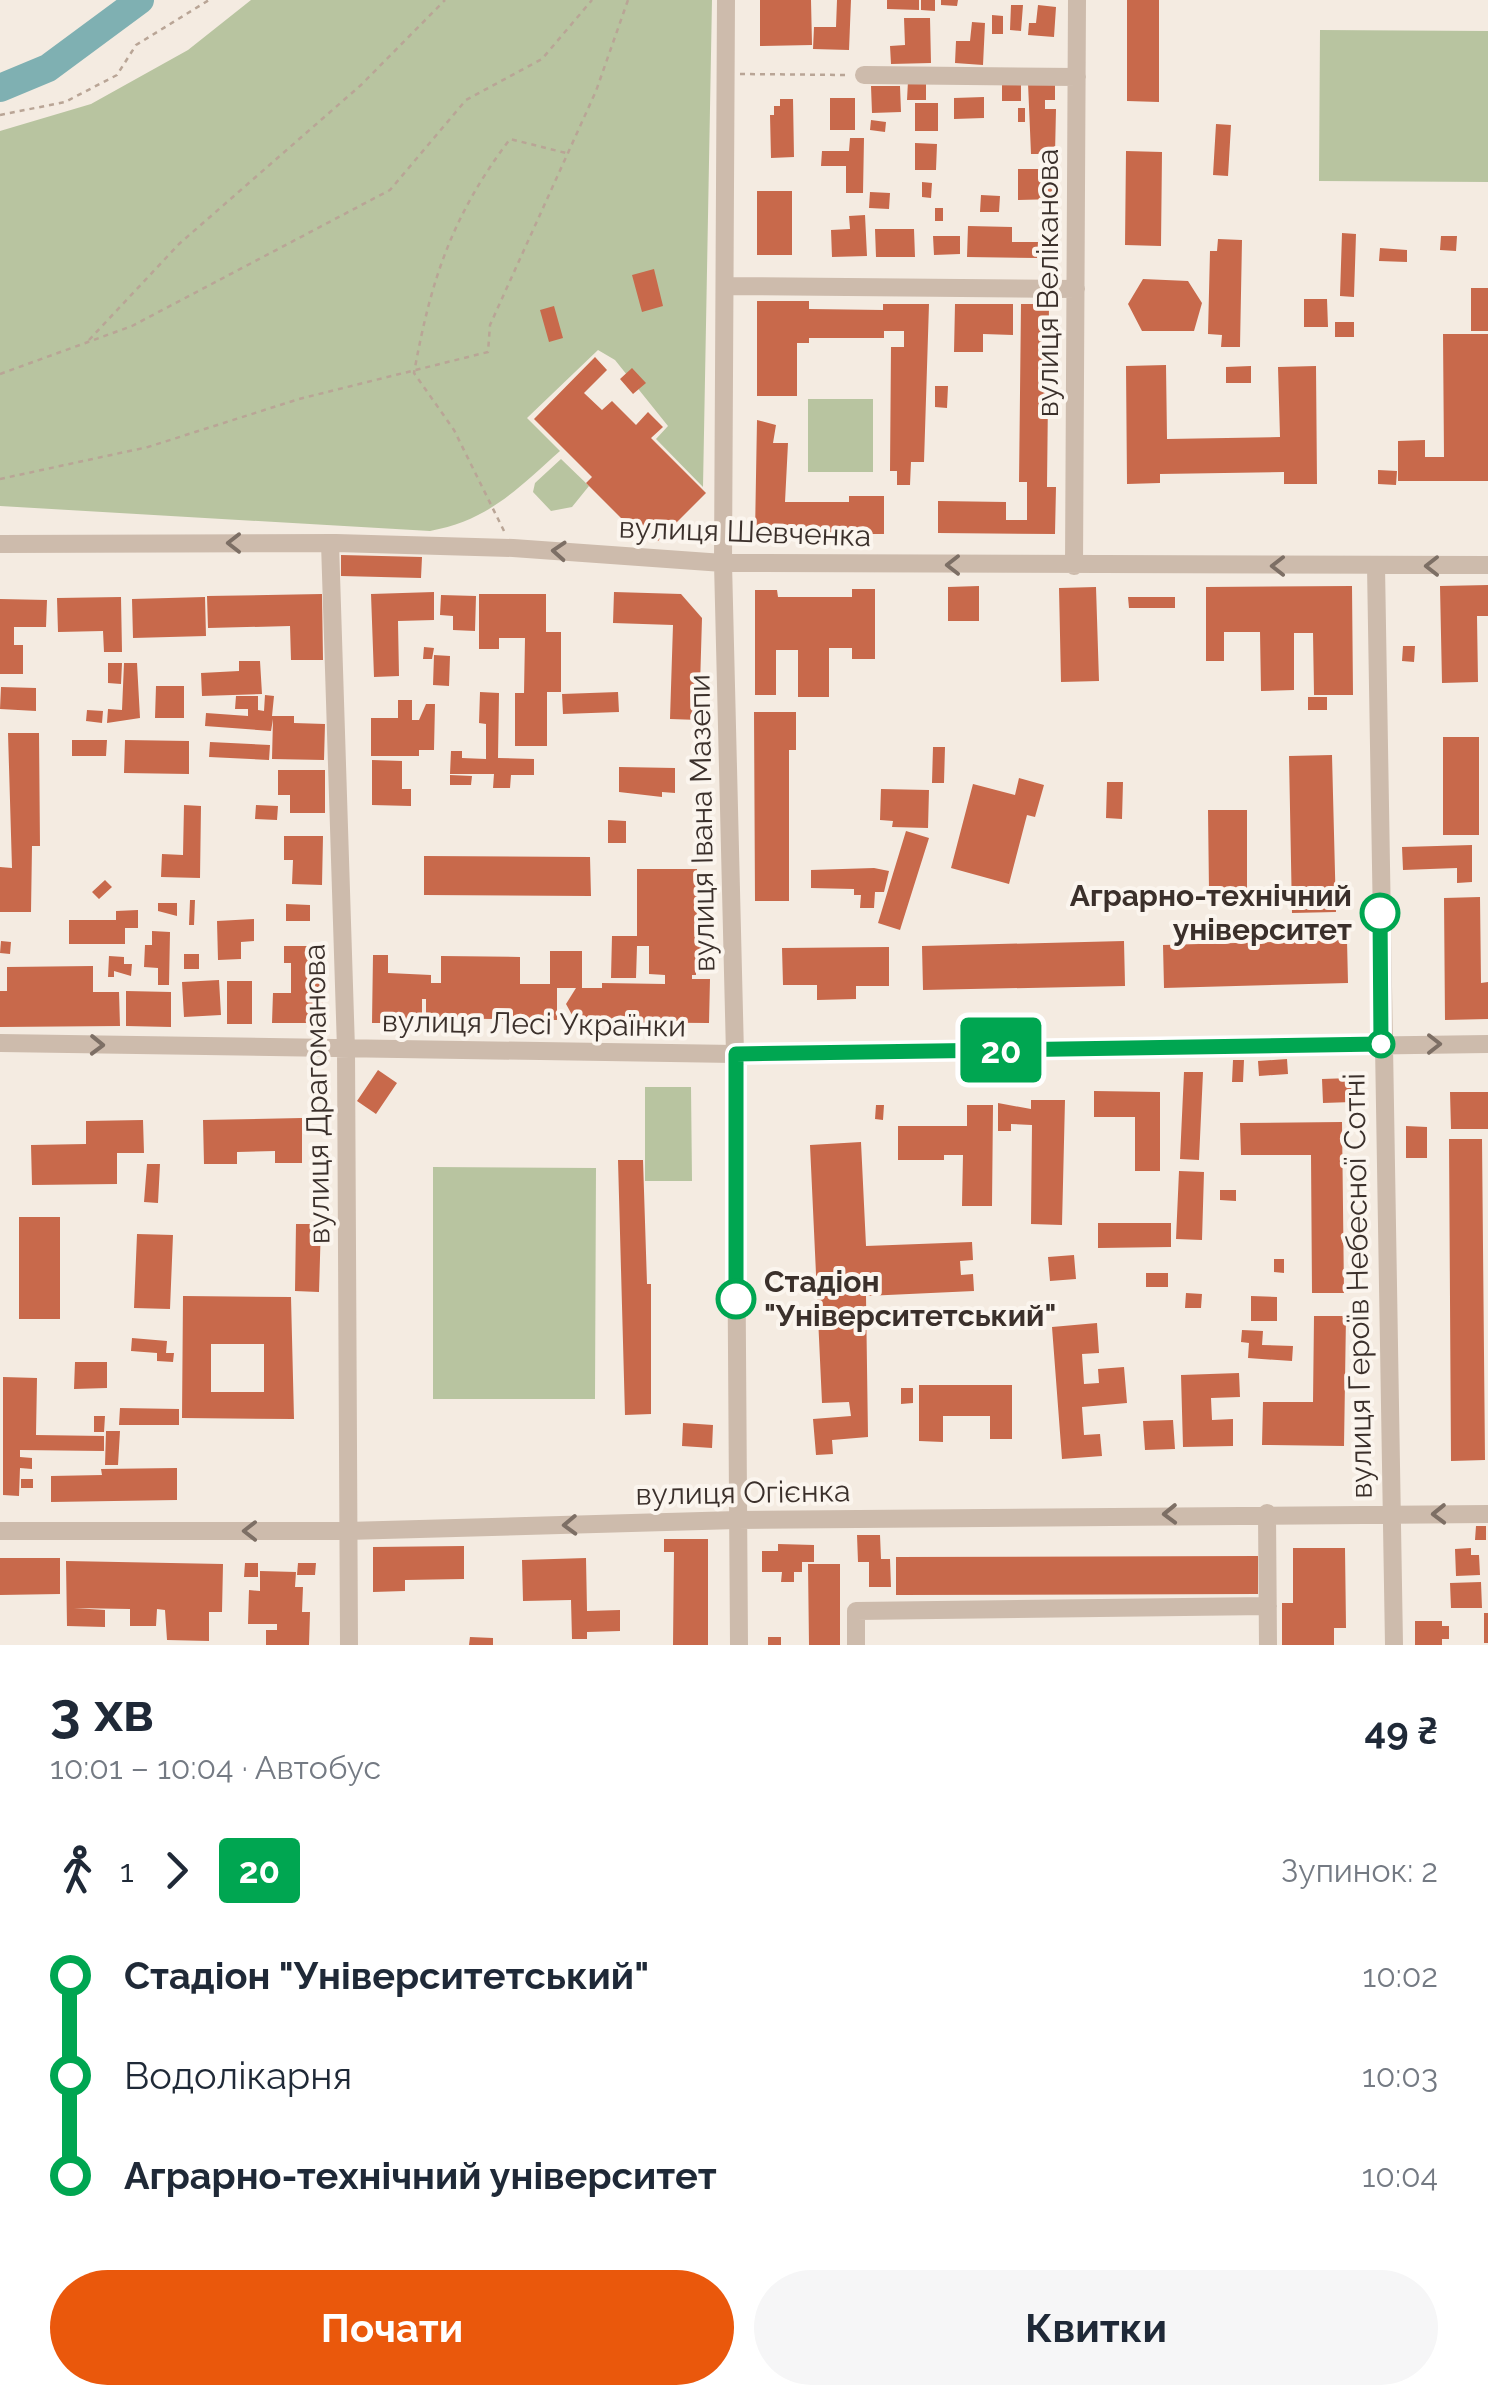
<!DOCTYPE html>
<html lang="uk">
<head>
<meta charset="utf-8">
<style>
  :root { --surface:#fff; --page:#f6f6f7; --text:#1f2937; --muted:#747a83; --accent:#ea580c }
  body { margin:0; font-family:Raleway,sans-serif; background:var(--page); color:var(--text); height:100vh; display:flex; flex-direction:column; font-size:38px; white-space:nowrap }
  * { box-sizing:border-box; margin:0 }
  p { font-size:32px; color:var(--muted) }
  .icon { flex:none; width:55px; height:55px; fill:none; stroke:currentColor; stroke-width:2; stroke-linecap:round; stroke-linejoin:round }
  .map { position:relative; height:1645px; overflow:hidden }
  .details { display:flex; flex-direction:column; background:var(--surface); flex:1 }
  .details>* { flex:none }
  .badge { padding:0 20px; border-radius:8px; font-size:35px; line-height:65px }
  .map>.badge { position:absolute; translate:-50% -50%; box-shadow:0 0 0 5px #fff }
  .legs { display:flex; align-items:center; gap:15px; height:110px; padding:0 50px; font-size:32px }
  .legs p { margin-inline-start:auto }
  .head { display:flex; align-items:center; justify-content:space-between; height:170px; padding:0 50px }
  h1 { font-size:55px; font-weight:700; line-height:75px }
  .primary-button { display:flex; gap:20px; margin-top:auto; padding:20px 50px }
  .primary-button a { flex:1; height:115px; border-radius:60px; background:var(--accent); color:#fff; font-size:40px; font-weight:700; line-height:115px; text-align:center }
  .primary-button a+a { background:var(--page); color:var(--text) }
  ul { padding:0 50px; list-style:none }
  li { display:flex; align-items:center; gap:35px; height:100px; font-size:38px }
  li i { display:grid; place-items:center; width:15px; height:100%; margin:0 12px; background:currentColor }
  li i::after { content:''; width:25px; height:25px; margin:-12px; border:8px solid; border-radius:50%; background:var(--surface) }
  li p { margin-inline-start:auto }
  li:first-child i { background:linear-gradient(#0000 50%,currentColor 0) }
  li:last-child i { background:linear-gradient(currentColor 50%,#0000 0) }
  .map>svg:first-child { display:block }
  .green { fill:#b8c4a0 }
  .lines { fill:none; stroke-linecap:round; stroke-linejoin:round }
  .river { stroke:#7fb0b2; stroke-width:28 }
  .building { fill:#c8694b; fill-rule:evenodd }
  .path { stroke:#b9a596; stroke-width:2.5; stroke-dasharray:5 5; stroke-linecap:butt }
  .minor { stroke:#cdbbac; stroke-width:18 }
  .oneway { stroke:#7d6f65 }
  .line-1-casing { stroke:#fff; stroke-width:22 }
  .line-1 { stroke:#00a651; stroke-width:15 }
  .stop-1-dot { fill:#fff; stroke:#00a651; stroke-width:5 }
  .labels { text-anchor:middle; stroke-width:8; stroke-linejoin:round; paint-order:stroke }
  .street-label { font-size:30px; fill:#3b302b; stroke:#fbf5ee }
  .stop-label { font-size:30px; font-weight:bold; fill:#3b302b; stroke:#fbf5ee; text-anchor:end }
</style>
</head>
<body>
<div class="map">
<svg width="1488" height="1645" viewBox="0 0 1488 1645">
  <rect width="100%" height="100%" fill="#f4ebe1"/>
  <!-- green -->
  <path class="green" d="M251 0H712L703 487 656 439 668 426 615 360 598 350 527 418 560 451C516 490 489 520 430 531L0 506V131L91 104 188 50Z
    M1320 30 1488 31V182L1319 181Z
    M808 399H873V472H808Z
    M561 459 589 486 572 507 551 511 533 492 535 483Z
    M645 1087H691L692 1181H645Z
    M433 1167 596 1168 595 1399H433Z"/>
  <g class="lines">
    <!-- river -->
    <path class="river" d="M0 88 48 68 140 0"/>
  </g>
  <!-- building -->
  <path class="building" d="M760 0H811L812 45 760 46Z
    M837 0H851L849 50 813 49 814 27H836Z
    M887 0H919V10L887 9Z
    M921 0H935V11L921 10Z
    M941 0H958L957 6 941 5Z
    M1127 0H1159V102L1127 101Z
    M1011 5H1023L1021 31 1010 30Z
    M1038 5 1056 7 1054 37 1028 35 1029 23H1036Z
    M992 15 1003 16V34H992Z
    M904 18H930L931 63 891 64 890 46 905 45Z
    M972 22 985 23 983 65 955 63 956 41H970Z
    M908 81 926 82V100H907Z
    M1002 83H1021V101H1002Z
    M1028 83 1055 84V100H1045V109H1056L1055 154H1031Z
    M871 86H900L901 112 872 113Z
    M984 97V118L954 119V98Z
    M830 98H855V130H830Z
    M780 99H793L794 157 771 158 770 115H774V106H780Z
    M915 103H938V131H915Z
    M1018 108H1025V122H1018Z
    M871 120 886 122 885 132 870 130Z
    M1216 124 1231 125 1228 176 1213 175Z
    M850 138H864L863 193H846V166H821L822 151H849Z
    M915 143 937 144 936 170H915Z
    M1126 151 1162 152 1161 246 1125 245Z
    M1018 169H1058V199L1018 200Z
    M922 182 932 183 931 198 922 197Z
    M757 191H792V255H757Z
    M870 192 890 193 889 209 869 208Z
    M981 195 1000 196 999 212H980Z
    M935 208H943V221H935Z
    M865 215 867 256 832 257 831 230 850 229 849 216Z
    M968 226 1012 227V242H1038L1037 258 967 257Z
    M875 229H914L915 257H876Z
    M1342 233 1356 234 1354 297 1340 296Z
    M933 236H960V254L934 255Z
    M1441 236H1457L1456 251 1440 250Z
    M1218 239 1242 240 1240 347H1221L1222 335 1208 334 1210 251H1217Z
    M1380 248 1407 250V262L1379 261Z
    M654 269 663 306 642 312 632 275Z
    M1143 279 1188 281 1202 303 1194 331H1142L1128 304Z
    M1471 288H1488V331H1471Z
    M1304 299H1327L1328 327H1304Z
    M757 301H809V309L883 310V304H929L924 462H911L910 485H897V471H890L891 347H904V331H884V338H809V343H797V396H757Z
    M955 304H1013V335L983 334V352H954Z
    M1021 304H1049L1047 487H1056L1055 534 938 533V501L1006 502V520H1027V482H1019Z
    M554 306 563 338 549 342 540 310Z
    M1335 322H1354V337H1335Z
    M1443 334H1488V481H1398V441L1425 440V457H1444Z
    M595 357 607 370 584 393 602 410 612 401 636 425 648 412 663 427 651 438 706 493 658 541 649 532 642 539 586 483 592 477 534 419Z
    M1166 365 1167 439 1280 437 1278 367 1316 366 1317 484H1284V472L1160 474V483L1127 484 1126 366Z
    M1251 366V383H1226V367Z
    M632 368 646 383 633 394 620 379Z
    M935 386H948L947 408 935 407Z
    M757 420 776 425 773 443H788L785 502H849V496H884V534H755Z
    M1378 470 1397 471 1396 485 1378 484Z
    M341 555 422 557 421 578 341 576Z
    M1488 585V616H1477L1478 682 1442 683 1440 586Z
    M979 586V621H948V587Z
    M1352 586 1353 695H1314L1313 633H1294V690L1261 691 1260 632H1224V661H1206V587Z
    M1096 587 1099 681 1061 682 1059 588Z
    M852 589H875V659H852V648H829V697H798V650H776V695H755V590H777L778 597H852Z
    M434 592V620L398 621 399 676 374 677 371 594Z
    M614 592 681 594 702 618 699 720 670 719 673 625 613 623Z
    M322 594 323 660H291L290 626 208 628 207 596Z
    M479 594H546V632H561V692H547V746H515V693H524L525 638H499V649H479Z
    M441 595 476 596 475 631 453 630V616L440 615Z
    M121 597 122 652H104L103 631 58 632 57 598Z
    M205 597 206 636 133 638 132 599Z
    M1128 597H1175V608H1129Z
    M0 599 47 600 46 627H14V645H23V674H0Z
    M1403 646H1415L1414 662 1402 661Z
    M424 647 434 648 432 659H423Z
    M434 655 450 656 449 686 433 685Z
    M239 661H260L262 694 202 696 201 673 239 671Z
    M108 663H122L121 684 108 683Z
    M124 663H137L140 718 107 723 108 709 122 710Z
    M156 686H184V718H155Z
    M1 687 36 688V711L0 709Z
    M480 692 499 693 498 758 534 759V775H511L510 788H493L494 774H450L451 751H462V758L486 759V724L479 723Z
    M618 692 619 712 563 714 562 694Z
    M265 695 274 696 272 716H294V723L325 724 324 760 272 759 273 719 271 731 205 726 206 713 248 716V709H235L236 696H258V710L264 711Z
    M1308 697H1327V710H1308Z
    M398 700H412V720H419L426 704H435L434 750H419V756H371V718H398Z
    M87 710 103 711 102 723 86 721Z
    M754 712H796V750H789V901H755Z
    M8 733H39L40 846H32L31 912H0V867L12 868Z
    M1443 737H1479V835H1443Z
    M72 740H107L106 756H72Z
    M125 740 189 741V774L124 773Z
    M210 742 270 745 269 760 209 757Z
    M933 747H945L944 783H932Z
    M1332 755 1336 912 1292 913 1289 756Z
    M372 760 402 761V789H411V806L372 805Z
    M619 767 675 768V793L662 792V797L619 792Z
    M278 770H325V813H290V795H278Z
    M450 775 472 776 471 785H450Z
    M1019 778 1044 785 1035 817 1027 815 1009 884 951 868 973 784 1015 795Z
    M1107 782H1123L1122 819 1106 818Z
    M881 789 929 790 928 828 892 827 893 821 880 820Z
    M184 805 201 806 200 878 161 877 162 854 183 855Z
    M256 805 278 806 277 820 255 819Z
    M1208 810H1247V890L1209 891Z
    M608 820 626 821V843H608Z
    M906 831 929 838 900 930 878 923Z
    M284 836H323L322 885 292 884 293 860H284Z
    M1472 845V882L1457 883V868L1403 870 1402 847Z
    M424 856 590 857 591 896 424 895Z
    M874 868 889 871 884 892H875L874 908H860L861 895H854V889L811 888V870Z
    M637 869H697V879H710V907H697L696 935H709V961H696V975H692V979H710L709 1023 576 1022 566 1004 576 988H557V1020L426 1018V999H422V1023H372L373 955H388V973L431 975V983H441V956L520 957V984H550V951H582V988H602V983L665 984V975L649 974V946H637L636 978H611L612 936H637Z
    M105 880 112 887 99 899 92 892Z
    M1480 897 1481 983 1488 982V1019L1445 1020 1444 898Z
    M190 900H195L194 925H189Z
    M158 903H177V916L158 911Z
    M286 904 310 905V921H286Z
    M138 910V928H125V944H69V920H116V911Z
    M254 919V941L241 942V959L218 960 217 921Z
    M152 931 170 932 169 985H158V968L144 967 145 945H152Z
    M1347 940 1348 983 1164 988 1163 945Z
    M1 941 11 942 10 954 0 953Z
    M1124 941 1125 986 923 990 922 946Z
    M284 946H323L322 1023H272L273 993H291V963H284Z
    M889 947V986H856V999L817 1000V985H783L782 948Z
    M184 954H199V969H184Z
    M109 956 124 957V964H132L131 976 114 971V977H108Z
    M93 966V992H119L120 1026 0 1027V991H7V967Z
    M219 980 221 1015 184 1017 182 982Z
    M227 981H252V1024H227Z
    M126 991 171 992V1027L126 1026Z
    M1287 1059 1288 1074 1259 1076 1258 1061Z
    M1233 1060H1244L1243 1082H1232Z
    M378 1070 397 1083 376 1114 357 1101Z
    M1184 1072H1203L1199 1160 1180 1159Z
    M1351 1078 1352 1102 1323 1103 1322 1079Z
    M1094 1091 1160 1092V1171H1135V1117H1094Z
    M1450 1092H1488V1129H1451Z
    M1031 1100H1065L1062 1225 1031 1224 1032 1125 1011 1124V1131H998V1103L1031 1109Z
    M876 1105H884L883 1120 875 1119Z
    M967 1105H993L992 1206H962L963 1155H944V1160H898V1126H967Z
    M302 1118V1163H275V1151L237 1152V1164H204L203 1120Z
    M143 1120 144 1153H117V1184L32 1185 31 1145 86 1144V1121Z
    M1342 1122 1344 1293H1312L1311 1155H1241L1240 1123Z
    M1406 1126 1427 1127V1158H1406Z
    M1449 1139H1482L1485 1460 1451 1461Z
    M861 1142 866 1246 972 1242 973 1260 960 1261 961 1275 973 1274 974 1291 866 1296 868 1437 832 1440 833 1454 816 1455 813 1419 851 1416 849 1402 822 1403 810 1145Z
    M618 1160H643L647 1284H651V1414L625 1415Z
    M147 1164H160L158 1203 144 1202Z
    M1179 1171 1204 1172 1202 1240 1176 1239Z
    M1220 1190H1236V1201L1220 1200Z
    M19 1217H60V1319H19Z
    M1098 1223H1171V1247L1098 1248Z
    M296 1224H321L319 1292 295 1291Z
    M137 1234 173 1235 170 1309 134 1308Z
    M1074 1255 1076 1279 1050 1281 1048 1257Z
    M1274 1259H1284V1273L1274 1272Z
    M1146 1273H1168V1287H1146Z
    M1186 1293 1202 1294 1201 1308H1185Z
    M183 1296 291 1297 294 1419 182 1418ZM211 1344H264V1392H211Z
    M1251 1296 1277 1297V1321H1251Z
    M1314 1316H1346L1344 1446 1262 1445 1263 1402H1313Z
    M1097 1323 1099 1353 1082 1354 1084 1384 1099 1383 1098 1369 1124 1367 1127 1403 1082 1407 1084 1435 1100 1434 1102 1456 1062 1459 1052 1327Z
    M1242 1330 1263 1331 1262 1345 1293 1346 1292 1361 1248 1358 1249 1343 1241 1342Z
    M132 1338 167 1341 166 1353H174L173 1362 157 1361V1353L131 1351Z
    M75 1362H107V1388L74 1389Z
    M1239 1373 1240 1397 1211 1398 1212 1420 1233 1419V1446L1183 1447 1181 1375Z
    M3 1377 37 1378 36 1435 104 1436V1451L20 1450V1457L32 1458V1469L20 1468 19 1496 3 1495Z
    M919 1385H1012V1439H990V1416H943V1442L919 1441Z
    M901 1388H913V1403L901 1404Z
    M120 1408 179 1409V1425H119Z
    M94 1416H105L104 1432H94Z
    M1173 1420 1175 1449 1145 1450 1143 1421Z
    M683 1423 713 1425 712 1448 682 1446Z
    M106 1431H120L118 1465H105Z
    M177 1468V1500L51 1502V1476L102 1475 101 1469Z
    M21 1479H33V1488H21Z
    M1476 1526H1486V1540H1475Z
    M857 1535H880L881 1559H890L891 1587H869V1562H858Z
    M664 1539H708V1645H673L674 1552H664Z
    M778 1544 814 1545V1562H802V1572H794V1582H781L782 1572H762V1551H778Z
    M464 1546V1579L405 1580V1591L373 1592V1547Z
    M1293 1548H1345L1346 1628H1334V1645H1282V1603H1293Z
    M1471 1548V1555H1479L1480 1575 1456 1576 1455 1549Z
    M1258 1556V1594L896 1595V1557Z
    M0 1558H60V1594L0 1595Z
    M586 1558 587 1611 620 1610V1631L587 1632V1639H572L571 1600 523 1601 522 1560Z
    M66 1561 223 1564 222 1612H209V1641L167 1640 165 1610 157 1609 156 1626H130V1609L74 1608 105 1610V1627L67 1626Z
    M245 1563H258V1577H244Z
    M298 1563H316L315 1575H297Z
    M808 1564H840V1645H809Z
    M260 1571 296 1572 295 1587H303L302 1612H310L309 1645H266V1630H277V1624H248L249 1590 260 1591Z
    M1481 1582 1482 1608H1451L1450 1583Z
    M1484 1613H1488V1643H1484Z
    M1415 1621H1442V1626H1449V1639H1442V1645H1415Z
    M470 1637 493 1638V1645H469Z
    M768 1637H781V1645H768Z"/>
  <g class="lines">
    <!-- path -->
    <path class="path" d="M740 74 847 75
      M0 115 65 102 117 75 136 45 209 0
      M89 340 179 244 361 85 445 0
      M0 374 132 326 390 190 466 100 542 59 592 0
      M0 479 148 447 299 399 488 352 490 325 596 91 628 0
      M504 531 454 430 414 373C431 279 452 216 510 139L566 153"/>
    <!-- minor -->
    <path class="minor" d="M726 0 723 563 735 1054 739 1645
      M864 75 1077 77
      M725 286 1076 289
      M330 543 346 1049 349 1645
      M0 544 336 543 513 548 723 563 1488 565
      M1074 566 1077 0
      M1376 566 1394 1645
      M0 1043 735 1054 1488 1044
      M1267 1513 1268 1645
      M0 1531H347L737 1520 1488 1514
      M856 1645V1611L1268 1606"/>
  </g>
  <!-- one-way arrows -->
  <defs><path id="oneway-chevron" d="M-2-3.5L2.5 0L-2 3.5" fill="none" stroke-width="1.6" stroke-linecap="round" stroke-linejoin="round" transform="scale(2.5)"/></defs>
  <g class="oneway">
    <use href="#oneway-chevron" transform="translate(234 543) rotate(180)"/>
    <use href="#oneway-chevron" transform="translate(559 551) rotate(-176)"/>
    <use href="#oneway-chevron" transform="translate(953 565) rotate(-180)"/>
    <use href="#oneway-chevron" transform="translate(1278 566) rotate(-180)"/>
    <use href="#oneway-chevron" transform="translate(1432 566) rotate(180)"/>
    <use href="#oneway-chevron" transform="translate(1434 1044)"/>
    <use href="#oneway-chevron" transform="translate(97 1045) rotate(1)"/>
    <use href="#oneway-chevron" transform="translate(1170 1514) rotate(179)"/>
    <use href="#oneway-chevron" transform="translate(1439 1514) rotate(179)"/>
    <use href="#oneway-chevron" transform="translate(570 1525) rotate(178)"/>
    <use href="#oneway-chevron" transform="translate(250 1531) rotate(180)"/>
  </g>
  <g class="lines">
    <defs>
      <path id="line-1" d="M736 1299V1054L1381 1044 1380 913"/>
    </defs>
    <!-- line-1 casing -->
    <use href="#line-1" class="line-1-casing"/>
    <!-- line-1 -->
    <use href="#line-1" class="line-1"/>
  </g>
  <!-- markers -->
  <g class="stop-1-dot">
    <circle cx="1380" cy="913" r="18"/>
    <circle cx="1381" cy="1044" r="12"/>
    <circle cx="736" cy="1299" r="18"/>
  </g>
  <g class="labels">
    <!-- street labels -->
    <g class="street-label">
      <text transform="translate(1048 283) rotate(-90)" y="10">вулиця Веліканова</text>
      <text transform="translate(745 532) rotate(2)" y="10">вулиця Шевченка</text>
      <text transform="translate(702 823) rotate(-91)" y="10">вулиця Івана Мазепи</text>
      <text transform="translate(534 1024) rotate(1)" y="10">вулиця Лесі Українки</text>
      <text transform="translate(317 1094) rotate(-91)" y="10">вулиця Драгоманова</text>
      <text transform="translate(1358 1286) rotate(-91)" y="10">вулиця Героїв Небесної Сотні</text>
      <text transform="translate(743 1493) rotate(-1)" y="10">вулиця Огієнка</text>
    </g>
    <!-- stop labels -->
    <g class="stop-label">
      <text x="1352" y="906">Аграрно-технічний<tspan x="1352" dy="34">університет</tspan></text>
      <text x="764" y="1292" text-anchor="start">Стадіон<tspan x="764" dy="34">"Університетський"</tspan></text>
    </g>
  </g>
</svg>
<b class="badge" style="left:1001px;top:1050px;background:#00a651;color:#fff">20</b>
</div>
<section class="details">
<div class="head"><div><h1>3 хв</h1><p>10:01 – 10:04 · Автобус</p></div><b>49 ₴</b></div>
<div class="legs"><svg class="icon" aria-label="walk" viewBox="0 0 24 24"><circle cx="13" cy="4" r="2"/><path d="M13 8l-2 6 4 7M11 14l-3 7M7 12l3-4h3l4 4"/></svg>1<svg class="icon" aria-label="forward" viewBox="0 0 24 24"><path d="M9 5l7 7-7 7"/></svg><b class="badge" style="background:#00a651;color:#fff">20</b><p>Зупинок: 2</p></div>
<ul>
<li><i style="color:#00a651"></i><b>Стадіон &quot;Університетський&quot;</b><p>10:02</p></li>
<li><i style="color:#00a651"></i><span>Водолікарня</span><p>10:03</p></li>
<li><i style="color:#00a651"></i><b>Аграрно-технічний університет</b><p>10:04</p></li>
</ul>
<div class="primary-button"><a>Почати</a><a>Квитки</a></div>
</section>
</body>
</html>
